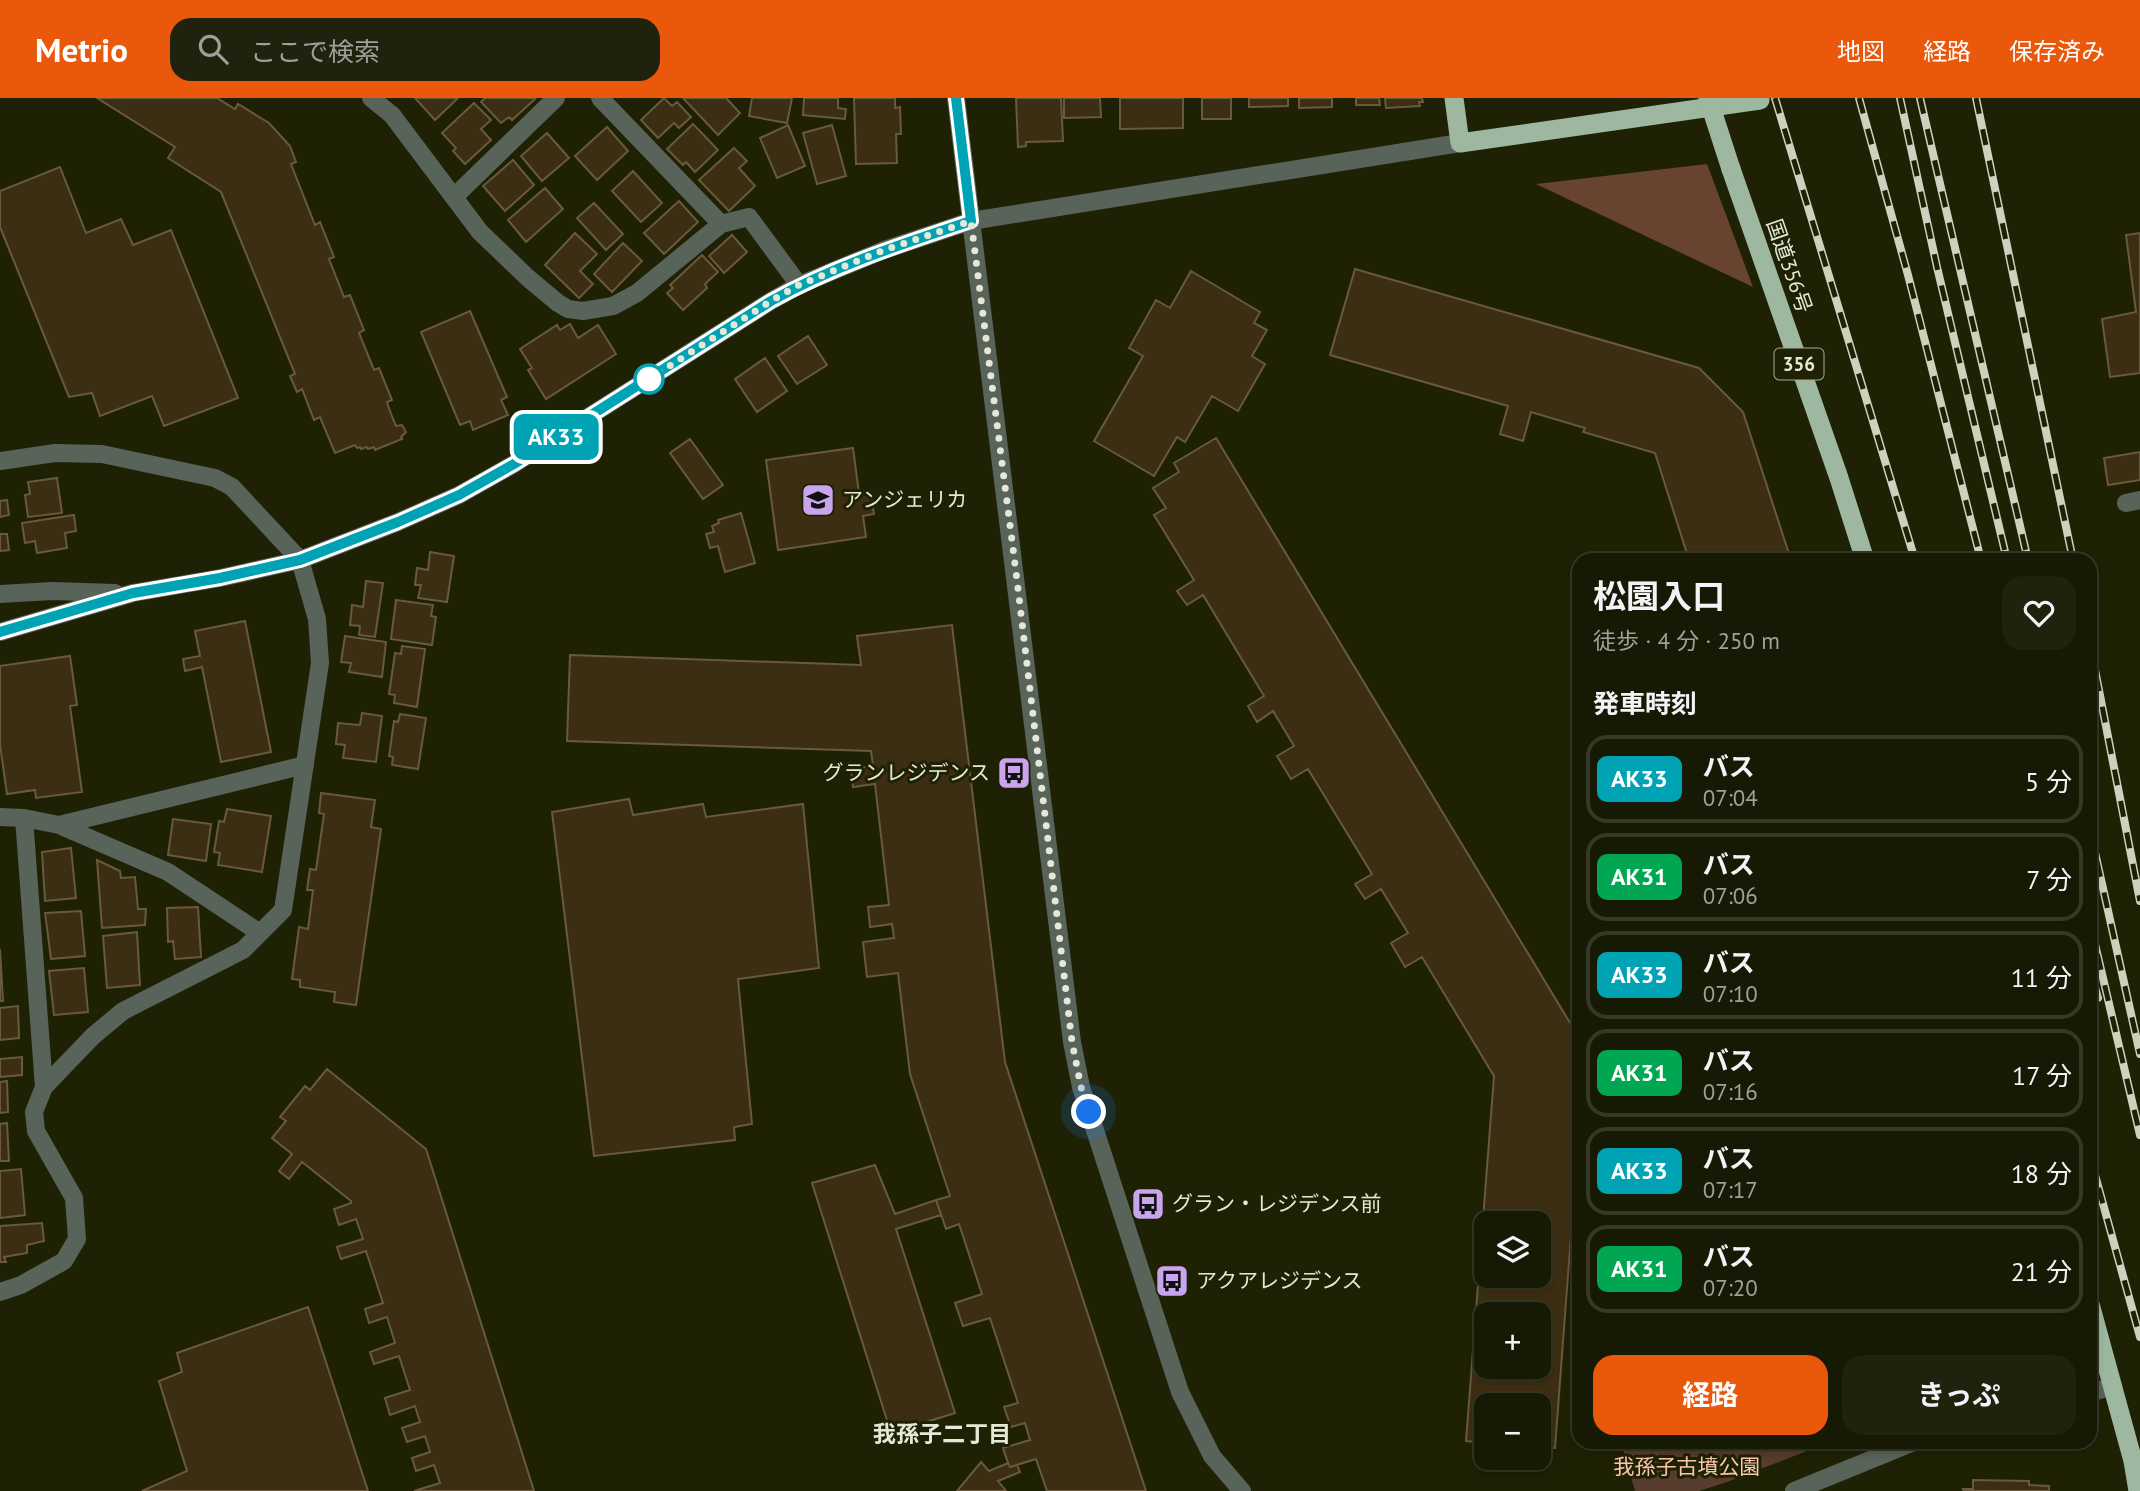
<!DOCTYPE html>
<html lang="ja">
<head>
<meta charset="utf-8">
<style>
  :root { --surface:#161903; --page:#1f220d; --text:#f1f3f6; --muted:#9ea09a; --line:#353825; --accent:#ea580c }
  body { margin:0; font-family:"PT Sans","Noto Sans JP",sans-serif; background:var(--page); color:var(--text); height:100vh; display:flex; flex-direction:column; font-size:26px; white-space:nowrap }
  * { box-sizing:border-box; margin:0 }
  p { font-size:23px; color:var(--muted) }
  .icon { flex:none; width:38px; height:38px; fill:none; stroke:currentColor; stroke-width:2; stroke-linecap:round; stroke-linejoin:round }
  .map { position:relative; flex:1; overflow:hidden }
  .side { position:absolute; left:1572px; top:455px; width:525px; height:896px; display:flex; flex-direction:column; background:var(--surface); border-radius:21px; box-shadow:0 4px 10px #0003,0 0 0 2px var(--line) }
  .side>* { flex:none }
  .badge { padding:0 14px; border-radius:10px; font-size:24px; line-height:46px }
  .fabs { position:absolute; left:1474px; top:1113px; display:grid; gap:14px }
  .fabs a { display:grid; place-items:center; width:77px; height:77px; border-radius:14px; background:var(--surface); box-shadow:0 4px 10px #0003,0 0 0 2px var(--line); font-size:35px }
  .you { position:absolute; width:35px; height:35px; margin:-18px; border:5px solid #fff; border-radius:50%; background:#1a73e8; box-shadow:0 0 0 10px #1a73e833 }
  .map>.badge { position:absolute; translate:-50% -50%; box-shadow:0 0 0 4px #fff }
  h2 { padding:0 21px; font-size:26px; line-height:63px }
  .round { display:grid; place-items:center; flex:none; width:74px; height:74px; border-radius:21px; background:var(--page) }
  .overview { display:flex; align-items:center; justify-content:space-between; height:119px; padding:0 21px }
  h1 { font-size:33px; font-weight:700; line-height:52px }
  .action { display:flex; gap:14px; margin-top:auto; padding:14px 21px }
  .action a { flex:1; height:80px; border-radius:21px; background:var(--accent); color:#fff; font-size:28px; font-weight:700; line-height:80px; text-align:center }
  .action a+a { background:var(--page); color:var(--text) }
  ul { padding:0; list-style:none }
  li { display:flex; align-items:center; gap:21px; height:88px; margin:0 14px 10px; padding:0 7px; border:4px solid var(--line); border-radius:21px }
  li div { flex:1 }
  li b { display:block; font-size:26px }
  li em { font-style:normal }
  li .badge { min-width:77px; font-weight:700; text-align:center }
  header { display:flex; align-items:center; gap:42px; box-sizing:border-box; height:98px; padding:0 35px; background:var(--accent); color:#fff }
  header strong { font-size:33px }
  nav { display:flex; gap:38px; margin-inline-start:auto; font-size:24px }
  .search { width:490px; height:63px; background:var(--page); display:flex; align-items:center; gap:18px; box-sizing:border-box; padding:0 24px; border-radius:21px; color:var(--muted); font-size:26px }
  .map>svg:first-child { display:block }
  .green { fill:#583c2d }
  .forest { fill:#684330 }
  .building { fill:#3c2e12; stroke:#69593d; stroke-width:2; fill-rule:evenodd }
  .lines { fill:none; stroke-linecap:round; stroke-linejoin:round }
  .minor { stroke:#586359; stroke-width:18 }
  .tertiary { stroke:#586359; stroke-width:18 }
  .trunk { stroke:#9eb7a0; stroke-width:19 }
  .rail-casing { stroke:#ced1bd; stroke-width:8 }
  .rail { stroke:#1e2104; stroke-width:5; stroke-dasharray:16; stroke-linecap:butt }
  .trunk-bridge { stroke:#9eb7a0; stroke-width:19 }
  .line-casing { stroke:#fff; stroke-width:16 }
  .line { stroke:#00a3b4; stroke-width:10 }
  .walk { stroke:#e5e8d6; stroke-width:7; stroke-dasharray:0 12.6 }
  .stop-dot { fill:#fff; stroke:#00a3b4; stroke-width:3.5 }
  .labels { text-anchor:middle; stroke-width:6; stroke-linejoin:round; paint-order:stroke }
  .shield { fill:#1e2104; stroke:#a9ac97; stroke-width:2 }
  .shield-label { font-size:19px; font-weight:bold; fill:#e5e8d6 }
  .street-label { font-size:21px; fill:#e5e8d6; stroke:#1e2104 }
  .poi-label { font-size:21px; fill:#e5e8d6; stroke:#1e2104; text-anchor:start }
  .park-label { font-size:21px; fill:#fcc6ac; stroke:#1e2104 }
  .neighbourhood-label { font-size:23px; font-weight:bold; fill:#e5e8d6; stroke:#1e2104 }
</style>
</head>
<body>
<header>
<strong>Metrio</strong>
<div class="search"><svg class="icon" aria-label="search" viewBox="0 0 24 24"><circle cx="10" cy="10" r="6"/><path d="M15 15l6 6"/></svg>ここで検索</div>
<nav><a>地図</a><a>経路</a><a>保存済み</a></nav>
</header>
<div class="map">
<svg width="2140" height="1393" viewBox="0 0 2140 1393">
  <rect width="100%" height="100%" fill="#1e2104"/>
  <!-- green -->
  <path class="green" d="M1621 1344H1830L1727 1384 1699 1393H1635Z"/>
  <!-- forest -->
  <path class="forest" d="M1707 66 1753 189 1536 86Z"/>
  <!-- building -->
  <path class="building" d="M97 0H217L235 11 238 6 269 25 290 48 296 64 291 66 315 127 320 124 334 159 329 161 344 199 350 197 364 232 359 235 374 272 379 270 392 302 387 304 391 316 396 328 402 327 406 334 401 339 402 341 375 352 374 349 368 351 367 349 361 351 360 349 357 350 355 347 335 355 320 319 314 322 302 291 297 294 290 278 295 276 221 94 168 60 175 49Z
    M415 0H458L435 22Z
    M485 0H534L535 1 512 22 509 19 501 25 481 4Z
    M664 0 672 8 677 4 691 19 679 30 674 25 658 40 641 22Z
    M683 0H726L740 15 718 37Z
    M752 0H792L787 25 749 18Z
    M804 0H838V10L846 11 845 21 803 17Z
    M854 0H895V10L900 9 901 36H896L897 65 856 66Z
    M1016 0H1061L1063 43 1026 44V48L1018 49Z
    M1064 0H1100L1101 19 1064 20Z
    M1120 0H1183V30L1120 31Z
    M1202 0H1231V21H1202Z
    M1249 0H1288V8L1249 9Z
    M1299 0H1332V9L1299 10Z
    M1356 0H1379L1380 7H1356Z
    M1385 0H1422L1423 4H1419L1420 8 1386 10Z
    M474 5 491 22 481 31 491 42 465 66 453 53 456 50 442 35Z
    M693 26 718 52 695 74 686 64 683 67 667 51Z
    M788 27 805 68 777 80 760 40Z
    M832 27 846 78 817 86 803 35Z
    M607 29 628 53 597 82 575 58Z
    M547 35 569 60 542 83 521 58Z
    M734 50 747 63 739 70 755 88 729 113 699 82Z
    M513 62 534 87 505 113 483 88Z
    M60 69 86 135 121 121 133 147 171 132 238 300 164 328 152 298 100 318 92 295 69 299 0 129V93Z
    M633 73 662 105 641 124 612 93Z
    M545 90 563 111 526 144 508 122Z
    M679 103 698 124 664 156 644 135Z
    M594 105 623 136 606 152 577 120Z
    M575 135 597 156 580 173 593 186 579 200 545 167Z
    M2140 135V275L2110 279 2102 221 2136 214 2126 137Z
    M732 137 747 154 724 175 709 158Z
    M623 145 642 163 612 194 594 176Z
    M702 157 718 174 705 186 707 190 683 212 667 195 673 190 670 187Z
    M1355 171 1699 270 1743 314 1791 462H1689L1655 355 1583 334 1585 330 1531 314 1523 343 1500 336 1508 308 1330 257Z
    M1191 173 1260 214 1254 225 1267 232 1252 258 1265 266 1238 313 1212 298 1185 344 1177 339 1154 378 1094 343 1143 258 1129 250 1156 202 1170 210Z
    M470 213 507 299 501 302 508 317 473 332 470 323 460 327 421 234Z
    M570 226 578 240 598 227 616 256 546 301 528 272 532 270 520 251 557 227 560 232Z
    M808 238 827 267 797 286 778 258Z
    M765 260 787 293 757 314 735 281Z
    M1216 340 1578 938V1044L1555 1350 1538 1349V1307H1486V1345L1466 1343 1494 978 1422 859 1405 869 1391 845 1408 835 1381 791 1365 801 1355 786 1372 776 1308 671 1291 681 1277 658 1294 648 1273 613 1257 624 1248 608 1264 598 1203 497 1187 507 1177 493 1194 482 1154 417 1166 410 1153 390 1179 374 1174 365ZM1486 1125H1538V1178H1486ZM1486 1216H1538V1269H1486Z
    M690 341 723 387 703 401 670 355Z
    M853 350 859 395 870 393 874 416 863 418 866 439 778 452 766 362Z
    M2140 354V382L2108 387 2104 360Z
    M57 380 62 415 28 419 25 397 30 396 28 384Z
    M7 402 9 417 0 419V403Z
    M741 415 755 465 725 474 718 448 710 450 706 436 714 434 712 428 719 425 718 422Z
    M74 417 76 433 65 435 67 450 37 455 35 443 25 445 22 425Z
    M0 436H7L9 452 0 453Z
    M430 454 454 458 447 504 418 500 421 487H415L417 470 428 472Z
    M366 483 383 485 375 539 359 537 360 528 350 527 352 507 363 509Z
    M396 502 433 507 431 518 436 519 432 547 391 541Z
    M245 523 271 654 221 664 202 569 185 573 183 561 200 558 195 533Z
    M952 527 1005 964 1146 1393H1047L1036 1361 1010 1369 1008 1365 1003 1350 1030 1342 1025 1325 1011 1329 1004 1309 1018 1305 990 1220 963 1228 955 1205 982 1196 959 1126 946 1131 936 1102 950 1098 910 976 898 875 867 879 863 844 894 840 892 826 870 829 868 809 889 807 875 686 853 689 851 671 873 668 871 653 567 643 570 557 861 567 857 538Z
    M345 538 386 544 382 579 349 574 351 565 341 564Z
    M402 548 425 551 417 609 394 605 395 597 389 596 395 555 401 556Z
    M70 558 77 607 70 608 82 694 36 700 35 692 7 696 0 647V568Z
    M362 615 382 618 376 664 343 660 345 647 336 646 338 625 360 627Z
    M400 616 426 620 418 671 392 667 393 659 389 658 394 623 398 624Z
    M321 695 375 702 371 729 381 731 356 907 334 904 335 894 300 889V882L292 881 299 829 308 831 313 792H307L310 771 316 772 324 716 319 715Z
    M629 701 633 717 703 706 706 719 803 706 819 870 738 881 752 1026 734 1029 735 1042 594 1058 552 714Z
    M227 711 271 718 262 774 218 767 220 755 214 754 219 723 224 724Z
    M173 721 211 726 206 763 168 757Z
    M71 750 76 800 45 803 42 754Z
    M97 762 120 773 121 780 135 779 138 811H146L145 827 102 830Z
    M198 809 201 859 175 861 173 843 168 844 167 810Z
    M81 813 85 858 51 861 45 815Z
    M137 834 140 887 107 890 103 838Z
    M0 851 3 903H0Z
    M84 870 88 914 54 917 49 873Z
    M18 908 19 940 0 942V910Z
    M22 959V977L0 979V961Z
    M327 971 426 1051 534 1393H414L440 1385 434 1367 416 1373 412 1360 430 1354 425 1338 407 1344 402 1330 420 1324 415 1308 390 1317 385 1300 410 1292 399 1258 374 1266 370 1254 395 1245 387 1219 369 1225 365 1211 383 1205 366 1153 341 1161 337 1149 363 1141 356 1121 339 1127 334 1111 351 1105V1103L302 1064 289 1081 279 1073 292 1056 272 1040 286 1023 280 1019 305 988 310 992Z
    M7 983 8 1014 0 1015V984Z
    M7 1025 9 1063H0V1026Z
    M875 1067 895 1116 936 1102 941 1117 896 1131 955 1315 891 1335 812 1085Z
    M21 1071 25 1117 0 1120V1073Z
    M42 1125 44 1143 27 1147V1155L4 1159 6 1164H0V1128Z
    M308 1209 368 1393H142L187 1373 159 1283 182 1274 177 1255Z
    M981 1364 989 1373 1008 1365 1010 1369 1017 1367 1020 1374 998 1383 1006 1393H957Z
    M1973 1382 2029 1383V1387L2049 1388V1393H1964L1963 1391H1973Z"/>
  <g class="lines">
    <!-- minor -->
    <path class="minor" d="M371 0 392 17 480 134 528 180 558 205 568 211 583 213 613 208 637 195 721 126 749 119 799 187
      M600 0 721 126
      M455 98 556 0
      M0 363 55 355 102 356 215 380 232 389 300 462 317 521 320 565 283 812 243 852 123 913 93 938 44 989 34 1014 36 1033 74 1100 77 1141 64 1163 21 1187 0 1194
      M2126 405 2140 402
      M0 719 24 720 59 727 168 774 260 835
      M24 720 44 989
      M59 727 305 667"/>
    <!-- tertiary -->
    <path class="tertiary" d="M956 0 1072 944 1081 989 1180 1294 1212 1358 1242 1393
      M0 496 52 493 115 495
      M0 534 133 495 220 480 300 462 398 424 459 397 514 366 771 203 799 187 884 152 971 123 1460 45
      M2090 1295 2113 1288
      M1794 1393 1914 1344"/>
    <!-- trunk -->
    <path class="trunk" d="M1454 0 1460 45 1760 2
      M1731 71 1839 380 1865 462
      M2090 1206 2133 1363 2138 1393"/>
    <defs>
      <path id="rail" d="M1775 0 1915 462
        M1859 0 1908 177 1981 462
        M1900 0 1937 169 2007 462
        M1920 0 2028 462
        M1976 0 2073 462
        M2090 546 2140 803
        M2090 732 2140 956
        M2090 825 2140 1037
        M2090 873 2098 900
        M2090 1059 2140 1239"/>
    </defs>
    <!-- rail casing -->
    <use href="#rail" class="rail-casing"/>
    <!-- rail -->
    <use href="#rail" class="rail"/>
    <!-- trunk-bridge -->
    <path class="trunk-bridge" d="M1708 0 1731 71"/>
  </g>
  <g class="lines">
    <defs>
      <path id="line" d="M0 534 133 495 220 480 300 462 398 424 459 397 514 366 771 203C834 168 902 146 971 123L956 0"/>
    </defs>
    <!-- line casing -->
    <use href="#line" class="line-casing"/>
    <!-- line -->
    <use href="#line" class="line"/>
    <!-- walk -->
    <path class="walk" d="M649 281 771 203 799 187 884 152 971 123 1016 474 1072 944 1081 989 1089 1014"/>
  </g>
  <!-- icons -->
  <defs>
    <symbol id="school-square" viewBox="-11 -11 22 22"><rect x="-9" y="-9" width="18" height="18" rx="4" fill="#c9a5ee" stroke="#1e2104"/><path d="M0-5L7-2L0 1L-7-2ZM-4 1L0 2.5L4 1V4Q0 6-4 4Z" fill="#111"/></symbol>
    <symbol id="bus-square" viewBox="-11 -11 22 22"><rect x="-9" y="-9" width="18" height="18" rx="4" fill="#c9a5ee" stroke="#1e2104"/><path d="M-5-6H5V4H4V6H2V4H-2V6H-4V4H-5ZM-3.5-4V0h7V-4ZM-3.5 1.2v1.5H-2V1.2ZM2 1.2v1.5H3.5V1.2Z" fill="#111"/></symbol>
  </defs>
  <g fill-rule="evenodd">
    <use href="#school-square" x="799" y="383" width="38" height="38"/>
    <use href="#bus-square" x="995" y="656" width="38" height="38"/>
    <use href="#bus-square" x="1129" y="1087" width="38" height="38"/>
    <use href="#bus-square" x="1153" y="1164" width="38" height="38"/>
  </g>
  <!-- markers -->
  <circle class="stop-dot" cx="649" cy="281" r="14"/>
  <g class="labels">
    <!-- shield labels -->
    <rect class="shield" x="1774.5" y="250.5" width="49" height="31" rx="5"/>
    <g class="shield-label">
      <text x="1799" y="273">356</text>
    </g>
    <!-- street labels -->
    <g class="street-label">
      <text transform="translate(1789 168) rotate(71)" y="7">国道356号</text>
    </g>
    <!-- poi labels -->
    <g class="poi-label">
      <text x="842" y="409">アンジェリカ</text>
      <text x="990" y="682" text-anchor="end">グランレジデンス</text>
      <text x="1172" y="1113">グラン・レジデンス前</text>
      <text x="1196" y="1190">アクアレジデンス</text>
    </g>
    <!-- park labels -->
    <g class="park-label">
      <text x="1687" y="1376">我孫子古墳公園</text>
    </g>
    <!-- neighbourhood labels -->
    <g class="neighbourhood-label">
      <text x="942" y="1344">我孫子二丁目</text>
    </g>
  </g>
</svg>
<div class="fabs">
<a><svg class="icon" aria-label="layers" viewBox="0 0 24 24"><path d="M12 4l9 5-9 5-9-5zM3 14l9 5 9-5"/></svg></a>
<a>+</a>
<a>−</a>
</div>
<div class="you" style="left:1089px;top:1014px"></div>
<b class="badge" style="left:556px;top:339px;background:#00a3b4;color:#fff">AK33</b>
<section class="side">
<div class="overview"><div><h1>松園入口</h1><p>徒歩 · 4 分 · 250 m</p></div><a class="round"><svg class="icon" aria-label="heart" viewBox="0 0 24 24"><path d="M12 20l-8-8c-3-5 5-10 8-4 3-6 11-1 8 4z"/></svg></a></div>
<h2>発車時刻</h2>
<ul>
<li><span class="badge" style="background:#00a3b4;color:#fff">AK33</span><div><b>バス</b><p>07:04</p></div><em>5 分</em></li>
<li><span class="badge" style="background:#00a651;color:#fff">AK31</span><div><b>バス</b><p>07:06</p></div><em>7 分</em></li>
<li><span class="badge" style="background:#00a3b4;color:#fff">AK33</span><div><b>バス</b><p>07:10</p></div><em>11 分</em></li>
<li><span class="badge" style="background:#00a651;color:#fff">AK31</span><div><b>バス</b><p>07:16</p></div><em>17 分</em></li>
<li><span class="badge" style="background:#00a3b4;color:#fff">AK33</span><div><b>バス</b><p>07:17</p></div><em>18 分</em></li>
<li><span class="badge" style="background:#00a651;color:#fff">AK31</span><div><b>バス</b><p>07:20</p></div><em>21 分</em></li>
</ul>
<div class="action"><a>経路</a><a>きっぷ</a></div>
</section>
</div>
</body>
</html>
